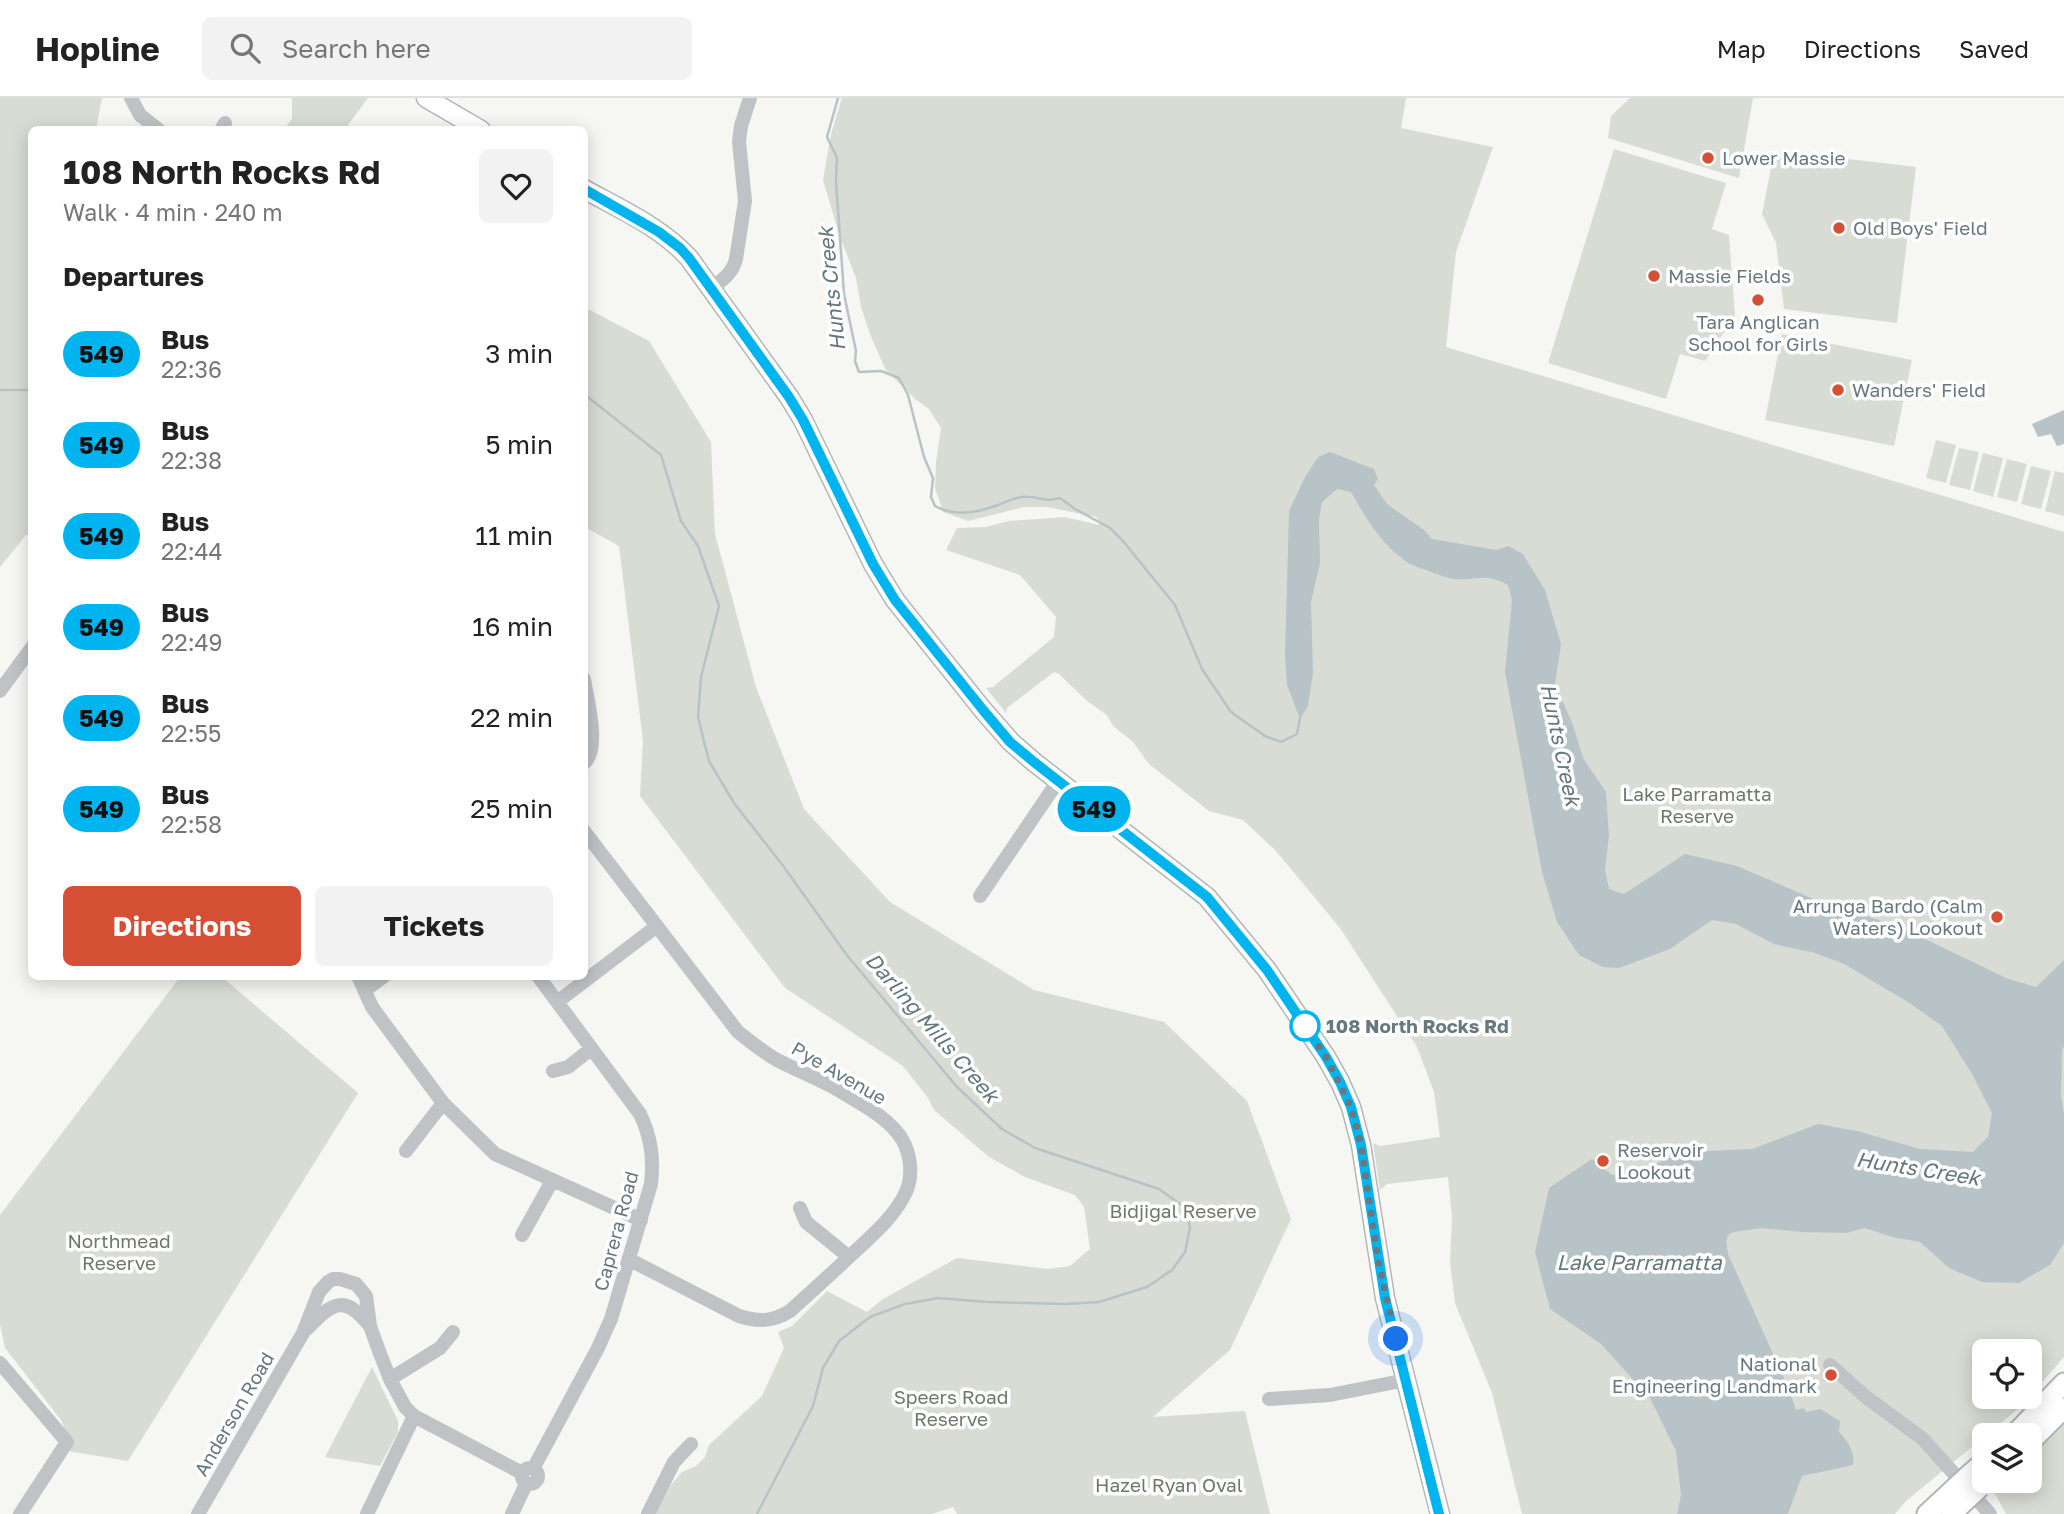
<!DOCTYPE html>
<html lang="en">
<head>
<meta charset="utf-8">
<style>
  :root { --surface:#fff; --page:#f2f2f2; --text:#222; --muted:#767676; --line:#e0e0e0; --accent:#d54f34 }
  body { margin:0; font-family:"Golos Text",sans-serif; background:var(--page); color:var(--text); height:100vh; display:flex; flex-direction:column; font-size:26px; white-space:nowrap }
  * { box-sizing:border-box; margin:0 }
  p { font-size:23px; color:var(--muted) }
  .icon { flex:none; width:38px; height:38px; fill:none; stroke:currentColor; stroke-width:2; stroke-linecap:round; stroke-linejoin:round }
  .map { position:relative; flex:1; overflow:hidden }
  .details { position:absolute; left:28px; top:28px; width:560px; height:854px; display:flex; flex-direction:column; background:var(--surface); border-radius:10px; box-shadow:0 4px 18px #0003 }
  .details>* { flex:none }
  .badge { padding:0 14px; border-radius:23px; font-size:24px; line-height:46px }
  .tools { position:absolute; left:1972px; top:1241px; display:grid; gap:14px }
  .tools a { display:grid; place-items:center; width:70px; height:70px; border-radius:10px; background:var(--surface); box-shadow:0 4px 18px #0003; font-size:35px }
  .you { position:absolute; width:35px; height:35px; margin:-18px; border:5px solid #fff; border-radius:50%; background:#1a73e8; box-shadow:0 0 0 10px #1a73e833 }
  .map>.badge { position:absolute; translate:-50% -50%; box-shadow:0 0 0 4px #fff }
  h2 { padding:0 35px; font-size:26px; line-height:63px }
  .round { display:grid; place-items:center; flex:none; width:74px; height:74px; border-radius:10px; background:var(--page) }
  .summary { display:flex; align-items:center; justify-content:space-between; height:119px; padding:0 35px }
  h1 { font-size:33px; font-weight:700; line-height:52px }
  .button { display:flex; gap:14px; margin-top:auto; padding:14px 35px }
  .button a { flex:1; height:80px; border-radius:10px; background:var(--accent); color:#fff; font-size:28px; font-weight:700; line-height:80px; text-align:center }
  .button a+a { background:var(--page); color:var(--text) }
  ul { padding:0; list-style:none }
  li { display:flex; align-items:center; gap:21px; height:91px; padding:0 35px }
  li div { flex:1 }
  li b { display:block; font-size:26px }
  li em { font-style:normal }
  li .badge { min-width:77px; font-weight:700; text-align:center }
  header { display:flex; align-items:center; gap:42px; box-sizing:border-box; height:98px; padding:0 35px; background:var(--surface); border-bottom:2px solid var(--line) }
  header strong { font-size:33px }
  nav { display:flex; gap:38px; margin-inline-start:auto; font-size:24px }
  .search { width:490px; height:63px; background:var(--page); display:flex; align-items:center; gap:18px; box-sizing:border-box; padding:0 24px; border-radius:10px; color:var(--muted); font-size:26px }
  .map>svg:first-child { display:block }
  .green { fill:#d8dcd4 }
  .water { fill:#b7c3c6 }
  .lines { fill:none; stroke-linecap:round; stroke-linejoin:round }
  .stream { stroke:#b7c3c6; stroke-width:2.5 }
  .major-casing { stroke:#b3b7ba; stroke-width:21 }
  .highway-casing { stroke:#b2b6b8; stroke-width:23 }
  .minor { stroke:#bfc3c6; stroke-width:14 }
  .major { stroke:#fff; stroke-width:18 }
  .highway { stroke:#fff; stroke-width:19 }
  .highway-bridge-casing { stroke:#b2b6b8; stroke-width:23; stroke-linecap:butt }
  .highway-bridge { stroke:#fff; stroke-width:19 }
  .line-casing { stroke:#fff; stroke-width:16 }
  .line { stroke:#00b5ef; stroke-width:10 }
  .walk { stroke:#677881; stroke-width:7; stroke-dasharray:0 12.6 }
  .poi-dot { fill:#d54f34; stroke:#fff; stroke-width:2.5 }
  .stop-dot { fill:#fff; stroke:#00b5ef; stroke-width:3.5 }
  .labels { text-anchor:middle; stroke-width:7; stroke-linejoin:round; paint-order:stroke }
  .poi-label { font-size:19px; fill:#677881; stroke:#fff; text-anchor:start }
  .park-label { font-size:19px; fill:#6b7966; stroke:#fff }
  .stop-label { font-size:19px; font-weight:bold; fill:#677881; stroke:#fff; text-anchor:start }
  .street-label { font-size:19px; fill:#677881; stroke:#fff }
  .water-label { font-size:21px; font-style:italic; fill:#63787e; stroke:#fff }
</style>
</head>
<body>
<header>
<strong>Hopline</strong>
<div class="search"><svg class="icon" aria-label="search" viewBox="0 0 24 24"><circle cx="10" cy="10" r="6"/><path d="M15 15l6 6"/></svg>Search here</div>
<nav><a>Map</a><a>Directions</a><a>Saved</a></nav>
</header>
<div class="map">
<svg width="2064" height="1416" viewBox="0 0 2064 1416">
  <rect width="100%" height="100%" fill="#f6f6f3"/>
  <!-- green -->
  <path class="green" d="M0 0H102L96 31 32 32 31 437H26L0 469Z
    M292 0H368L348 27V31H284L292 21Z
    M842 0H1406L1401 30 1493 49 1456 154 1446 249 2064 434V1259L2030 1298V1253H1984V1298H2030L2023 1307 1906 1403 1895 1416H1522L1492 1295 1455 1205 1450 1164 1452 1120 1448 1079 1387 1086 1380 1092 1373 1045 1380 1048 1440 1039 1434 994 1417 949 1340 830 1276 753 1243 722 1209 713 1149 666 1133 644 1113 628 1107 617 1087 603 1059 576 1054 574 1007 610 1006 615 986 590 993 589 1054 539 1056 519 1020 477 946 452 957 430 986 429 1009 423 1065 419 1099 427 1097 419 1047 409H1024L968 423 943 414 935 390 936 364 941 330 929 311 915 301 886 272 871 239 861 209 856 180 839 136 823 82 831 36Z
    M1630 0H1753L1739 80 1608 40 1611 18Z
    M1614 51 1726 85 1712 131 1729 137 1735 218 1705 263 1680 256 1666 301 1548 265Z
    M1780 53 1916 69 1897 225 1784 211 1776 145 1762 116 1771 70Z
    M584 209 649 243 711 344 715 436 756 589 804 711 890 804 1034 892 1164 924 1247 1003 1291 1121 1230 1252 1153 1319 1245 1313 1270 1416H957L953 1409 932 1416H655L671 1387 682 1374 696 1368 705 1359 709 1347 762 1298 784 1250 778 1234 792 1228 827 1193 867 1214 883 1201 957 1160 1048 1171 1070 1168 1090 1151 1084 1109 1075 1097 1025 1079 989 1059 934 1012 928 1000 903 968 785 890 640 698 643 643 619 448 585 429Z
    M1782 236 1912 262 1894 348 1765 322Z
    M1936 342 1956 347 1946 385 1926 380Z
    M1959 350 1979 354 1970 392 1949 387Z
    M1983 355 2003 360 1993 399 1973 393Z
    M2007 361 2027 366 2017 404 1997 399Z
    M2031 368 2051 373 2041 411 2021 406Z
    M2055 373 2064 375V418L2045 413Z
    M180 879H222L358 995 128 1363 68 1353V1339L61 1322 5 1250 0 1226V1117Z
    M372 1269 398 1323V1334L380 1368 325 1359Z
    M2064 1326V1416H2006L1993 1392 2003 1383 2030 1382V1358Z"/>
  <!-- water -->
  <path class="water" d="M2064 312V346L2057 348 2051 336 2038 339 2032 326Z
    M1330 354 1374 371 1378 381 1374 387 1387 406 1424 432 1432 441 1496 452 1508 448 1523 456 1545 492 1561 546 1555 586 1573 627 1583 660 1606 694 1609 738 1605 772 1609 791 1624 796 1685 756 1737 768 1818 803 1898 828 2006 880 2036 889 2064 862V948L2062 952 2061 998 2064 1015V1145L2050 1167 2019 1185 1982 1184 1949 1170 1920 1144 1892 1139 1865 1130 1846 1135 1802 1134 1761 1130 1734 1134C1723 1137 1727 1147 1728 1156L1788 1289 1796 1312 1804 1310 1806 1314 1820 1311 1840 1323 1839 1334C1847 1342 1856 1356 1853 1367L1802 1378 1788 1416H1677L1681 1397 1676 1353 1650 1300 1601 1246 1550 1211 1535 1154 1549 1090 1592 1061 1612 1077 1634 1075 1684 1054 1752 1051 1818 1026 1857 1033 1920 1051 1973 1054 1988 1039 1992 1015 1972 976 1942 928 1908 904 1844 866 1815 855 1774 846 1736 826 1712 822 1670 851 1619 870 1603 869 1579 857 1557 824 1542 774 1505 574 1512 502 1508 487C1483 474 1478 483 1455 481 1447 480 1436 476 1429 473 1421 470 1410 467 1404 462 1380 444 1365 419 1351 394L1337 391 1322 404 1319 421 1320 465 1311 504 1313 575 1308 608 1300 621 1287 587 1285 557 1289 413 1305 379 1318 359Z"/>
  <g class="lines">
    <!-- stream -->
    <path class="stream" d="M838 0 827 39 837 60 836 83 844 196 856 253 855 263 859 274 881 273 899 280 908 297 924 359 933 380 931 399 935 408C953 418 976 415 995 408 1004 405 1012 400 1022 399 1039 397 1041 405 1060 400L1075 411 1110 430 1123 443 1175 507 1202 571 1231 614 1265 638 1281 644 1297 636 1300 620
      M0 292H32
      M584 296 661 357 681 423 698 448 719 508 701 579 698 619 709 663 734 705 784 769 846 856 957 989 1002 1031 1035 1050 1159 1091 1187 1111 1190 1130 1185 1154 1172 1172 1147 1189 1099 1204 1065 1206 987 1204 938 1200 905 1206 870 1219 839 1243 823 1270 813 1308 757 1416"/>
    <defs>
      <path id="major" d="M426 0 481 32
        M584 91C620 111 661 129 689 160L789 299 803 322 873 466 895 502 983 612 1011 644 1034 664 1207 799 1267 872 1326 959 1340 984 1351 1009 1361 1047 1385 1200 1440 1416"/>
      <path id="highway" d="M2014 1337 2064 1285
        M2030 1344 2064 1310
        M1969 1377 1984 1364
        M1927 1416 1955 1390
        M1951 1416 1966 1402"/>
    </defs>
    <!-- major casing -->
    <use href="#major" class="major-casing"/>
    <!-- highway casing -->
    <use href="#highway" class="highway-casing"/>
    <!-- minor -->
    <path class="minor" d="M131 0 140 17 159 32
      M221 32 225 25
      M711 191C722 182 733 175 736 161L745 103 739 44 741 28 750 0
      M584 581C587 601 601 651 584 665
      M0 593 32 549
      M584 733 738 934C751 944 763 954 777 962 798 973 820 981 840 993 861 1006 890 1020 903 1043 911 1058 913 1078 906 1094 894 1120 869 1140 849 1159 830 1177 810 1195 790 1213 772 1224 759 1224 739 1218L630 1162
      M980 798 1058 683
      M358 878 372 909 443 1005 495 1056 641 1122
      M365 892 384 878
      M557 904 657 828
      M553 973 568 969 591 951
      M406 1053 443 1005
      M800 1110 806 1124 849 1159
      M522 1137 552 1083
      M307 1231C332 1205 344 1195 370 1228
      M0 1265 67 1344 20 1416
      M1830 1267 1866 1299 1923 1341 1990 1416
      M390 1281 440 1250 453 1234
      M1269 1301 1330 1297 1406 1282
      M522 1378a8 8 0 1 1 16 0a8 8 0 1 1-16 0Z
      M533 1371 598 1250 611 1221 651 1086C654 1060 651 1039 640 1016L538 878
      M198 1416 303 1235 319 1194 328 1184 333 1181H340L356 1186 366 1198 370 1228 379 1253 390 1281 405 1309 414 1318 522 1375
      M367 1416 414 1318
      M512 1416 526 1386
      M648 1416 674 1364 691 1346"/>
    <!-- major -->
    <use href="#major" class="major"/>
    <!-- highway -->
    <use href="#highway" class="highway"/>
    <defs>
      <path id="highway-bridge" d="M1955 1390 1969 1377
        M1966 1402 1980 1389"/>
    </defs>
    <!-- highway-bridge casing -->
    <use href="#highway-bridge" class="highway-bridge-casing"/>
    <!-- highway-bridge -->
    <use href="#highway-bridge" class="highway-bridge"/>
  </g>
  <g class="lines">
    <defs>
      <path id="line" d="M584 91 659 134 680 150 689 160 789 299 803 322 873 466 895 502 983 612 1010 644 1034 664 1207 799 1267 872 1326 959 1340 984 1351 1009 1361 1047 1385 1200 1439 1416"/>
    </defs>
    <!-- line casing -->
    <use href="#line" class="line-casing"/>
    <!-- line -->
    <use href="#line" class="line"/>
    <!-- walk -->
    <path class="walk" d="M1305 928 1326 959 1351 1009 1361 1047 1378 1162 1396 1241"/>
  </g>
  <!-- markers -->
  <g class="poi-dot">
    <circle cx="1708" cy="60" r="7"/>
    <circle cx="1839" cy="130" r="7"/>
    <circle cx="1654" cy="178" r="7"/>
    <circle cx="1758" cy="202" r="7"/>
    <circle cx="1838" cy="292" r="7"/>
    <circle cx="1997" cy="819" r="7"/>
    <circle cx="1603" cy="1063" r="7"/>
    <circle cx="1831" cy="1277" r="7"/>
  </g>
  <circle class="stop-dot" cx="1305" cy="928" r="14"/>
  <g class="labels">
    <!-- poi labels -->
    <g class="poi-label">
      <text x="1722" y="67">Lower Massie</text>
      <text x="1853" y="137">Old Boys' Field</text>
      <text x="1668" y="185">Massie Fields</text>
      <text x="1758" y="231" text-anchor="middle">Tara Anglican<tspan x="1758" dy="22">School for Girls</tspan></text>
      <text x="1852" y="299">Wanders' Field</text>
      <text x="1983" y="815" text-anchor="end">Arrunga Bardo (Calm<tspan x="1983" dy="22">Waters) Lookout</tspan></text>
      <text x="1617" y="1059">Reservoir<tspan x="1617" dy="22">Lookout</tspan></text>
      <text x="1817" y="1273" text-anchor="end">National<tspan x="1817" dy="22">Engineering Landmark</tspan></text>
    </g>
    <!-- park labels -->
    <g class="park-label">
      <text x="1697" y="703">Lake Parramatta<tspan x="1697" dy="22">Reserve</tspan></text>
      <text x="1183" y="1120">Bidjigal Reserve</text>
      <text x="119" y="1150">Northmead<tspan x="119" dy="22">Reserve</tspan></text>
      <text x="951" y="1306">Speers Road<tspan x="951" dy="22">Reserve</tspan></text>
      <text x="1169" y="1394">Hazel Ryan Oval</text>
    </g>
    <!-- stop labels -->
    <g class="stop-label">
      <text x="1326" y="935">108 North Rocks Rd</text>
    </g>
    <!-- street labels -->
    <g class="street-label">
      <text transform="translate(839 975) rotate(30)" y="7">Pye Avenue</text>
      <text transform="translate(616 1133) rotate(-75)" y="7">Caprera Road</text>
      <text transform="translate(234 1316) rotate(-60)" y="7">Anderson Road</text>
    </g>
    <!-- water labels -->
    <g class="water-label">
      <text transform="translate(832 191) rotate(-96)" y="7">Hunts Creek</text>
      <text transform="translate(1560 647) rotate(78)" y="7">Hunts Creek</text>
      <text transform="translate(932 930) rotate(49)" y="7">Darling Mills Creek</text>
      <text transform="translate(1918 1071) rotate(9)" y="7">Hunts Creek</text>
      <text x="1639" y="1172">Lake Parramatta</text>
    </g>
  </g>
</svg>
<div class="tools">
<a><svg class="icon" aria-label="locate" viewBox="0 0 24 24"><circle cx="12" cy="12" r="6"/><path d="M12 2v4M12 18v4M2 12h4M18 12h4"/></svg></a>
<a><svg class="icon" aria-label="layers" viewBox="0 0 24 24"><path d="M12 4l9 5-9 5-9-5zM3 14l9 5 9-5"/></svg></a>
</div>
<div class="you" style="left:1396px;top:1241px"></div>
<b class="badge" style="left:1094px;top:711px;background:#00b5ef;color:#111">549</b>
<section class="details">
<div class="summary"><div><h1>108 North Rocks Rd</h1><p>Walk · 4 min · 240 m</p></div><a class="round"><svg class="icon" aria-label="heart" viewBox="0 0 24 24"><path d="M12 20l-8-8c-3-5 5-10 8-4 3-6 11-1 8 4z"/></svg></a></div>
<h2>Departures</h2>
<ul>
<li><span class="badge" style="background:#00b5ef;color:#111">549</span><div><b>Bus</b><p>22:36</p></div><em>3 min</em></li>
<li><span class="badge" style="background:#00b5ef;color:#111">549</span><div><b>Bus</b><p>22:38</p></div><em>5 min</em></li>
<li><span class="badge" style="background:#00b5ef;color:#111">549</span><div><b>Bus</b><p>22:44</p></div><em>11 min</em></li>
<li><span class="badge" style="background:#00b5ef;color:#111">549</span><div><b>Bus</b><p>22:49</p></div><em>16 min</em></li>
<li><span class="badge" style="background:#00b5ef;color:#111">549</span><div><b>Bus</b><p>22:55</p></div><em>22 min</em></li>
<li><span class="badge" style="background:#00b5ef;color:#111">549</span><div><b>Bus</b><p>22:58</p></div><em>25 min</em></li>
</ul>
<div class="button"><a>Directions</a><a>Tickets</a></div>
</section>
</div>
</body>
</html>
